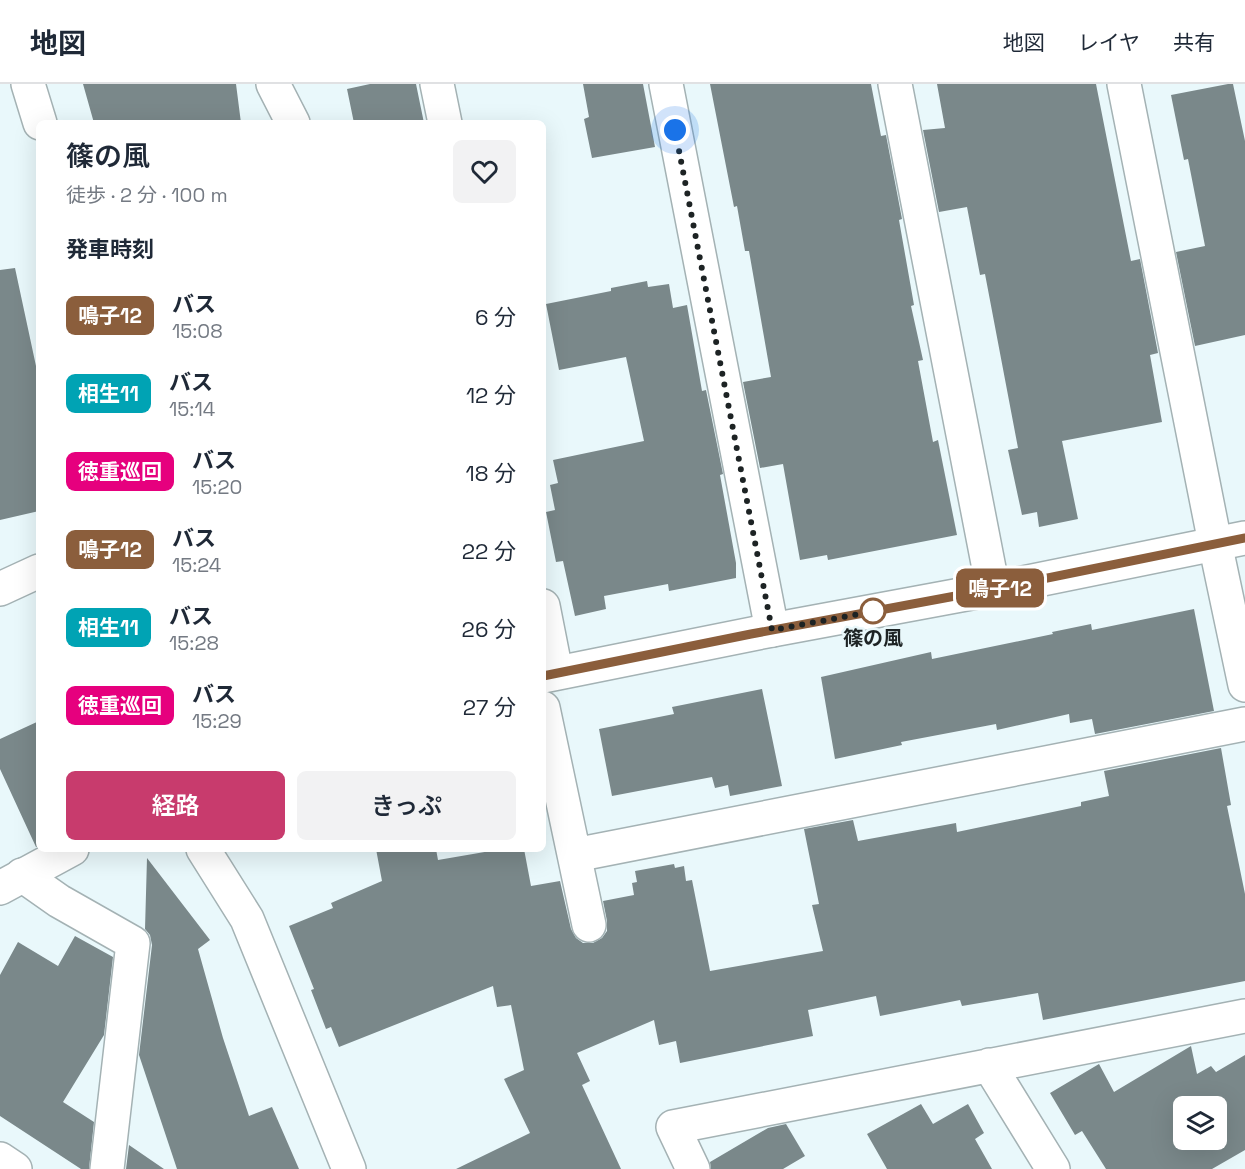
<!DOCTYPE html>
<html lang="ja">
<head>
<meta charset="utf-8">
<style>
  :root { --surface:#fff; --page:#f2f2f3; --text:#1f2937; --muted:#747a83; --line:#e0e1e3; --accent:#c83b6d }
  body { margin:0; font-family:"Space Grotesk","Noto Sans JP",sans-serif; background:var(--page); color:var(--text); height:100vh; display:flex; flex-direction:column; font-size:22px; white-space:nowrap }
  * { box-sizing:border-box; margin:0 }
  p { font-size:20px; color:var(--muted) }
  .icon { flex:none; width:33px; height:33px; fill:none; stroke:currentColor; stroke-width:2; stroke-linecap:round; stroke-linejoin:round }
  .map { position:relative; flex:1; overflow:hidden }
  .side { position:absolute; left:36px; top:36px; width:510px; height:732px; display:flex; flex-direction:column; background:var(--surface); border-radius:9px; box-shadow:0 6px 24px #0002 }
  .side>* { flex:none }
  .badge { padding:0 12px; border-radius:9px; font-size:21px; line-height:39px }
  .fabs { position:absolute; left:1173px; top:1012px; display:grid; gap:12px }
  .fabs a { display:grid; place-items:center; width:54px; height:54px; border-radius:9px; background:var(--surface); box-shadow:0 6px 24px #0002; font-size:30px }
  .you { position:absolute; width:30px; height:30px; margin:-15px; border:4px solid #fff; border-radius:50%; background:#1a73e8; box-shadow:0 0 0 9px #1a73e833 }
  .map>.badge { position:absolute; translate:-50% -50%; box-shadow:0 0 0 3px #fff }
  h2 { padding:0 30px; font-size:22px; line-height:54px }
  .round { display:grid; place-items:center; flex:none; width:63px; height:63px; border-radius:9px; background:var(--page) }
  .head { display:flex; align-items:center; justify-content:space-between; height:102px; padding:0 30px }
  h1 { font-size:28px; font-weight:600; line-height:45px }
  .action { display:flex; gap:12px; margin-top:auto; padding:12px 30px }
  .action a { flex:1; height:69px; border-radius:9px; background:var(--accent); color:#fff; font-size:24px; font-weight:600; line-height:69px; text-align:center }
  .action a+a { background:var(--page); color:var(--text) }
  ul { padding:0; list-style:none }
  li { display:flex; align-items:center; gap:18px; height:78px; padding:0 30px }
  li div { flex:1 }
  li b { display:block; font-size:22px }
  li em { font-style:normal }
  li .badge { min-width:66px; font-weight:700; text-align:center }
  header { display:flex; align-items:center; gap:36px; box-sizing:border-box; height:84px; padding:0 30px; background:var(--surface); border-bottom:2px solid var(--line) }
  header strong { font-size:28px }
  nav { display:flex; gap:33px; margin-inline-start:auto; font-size:21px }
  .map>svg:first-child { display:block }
  .building { fill:#7a888a; fill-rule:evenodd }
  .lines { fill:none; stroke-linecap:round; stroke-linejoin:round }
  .minor-casing { stroke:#a4b2b4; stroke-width:36 }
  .tertiary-casing { stroke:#a4b2b4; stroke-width:36 }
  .minor { stroke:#fff; stroke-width:33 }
  .tertiary { stroke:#fff; stroke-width:33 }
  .line-casing { stroke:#fff; stroke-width:14 }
  .line { stroke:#8b5e3c; stroke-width:9 }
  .walk { stroke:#1d2324; stroke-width:6; stroke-dasharray:0 10.8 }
  .stop-dot { fill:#fff; stroke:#8b5e3c; stroke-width:3 }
  .labels { text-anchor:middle; stroke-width:5; stroke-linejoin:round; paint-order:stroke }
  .stop-label { font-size:20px; font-weight:bold; fill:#1d2324; stroke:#e9f8fb }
</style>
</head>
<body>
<header>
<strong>地図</strong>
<nav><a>地図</a><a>レイヤ</a><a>共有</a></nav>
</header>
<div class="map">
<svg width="1245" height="1085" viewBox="0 0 1245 1085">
  <rect width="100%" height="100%" fill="#e9f8fb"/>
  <!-- building -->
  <path class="building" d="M83 0H236L241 39H94Z
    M370 0H416L424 39H354L347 5Z
    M583 0H643L655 63 592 74 584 35 589 33Z
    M710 0H871L881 52 886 51 902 135 899 136 914 221 911 222 923 276 918 277 933 358 938 356 957 451 828 476 827 471 800 476 783 380 760 384 743 298 771 293 749 167H745L737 122 734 123Z
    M937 0H1096L1131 177 1140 175 1158 269 1150 271 1162 338 1062 357 1078 435 1039 443 1037 428 1022 431 1008 366 1018 364 985 190 980 191 967 123 939 128 923 46 945 44Z
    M1228 0H1233L1245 57V251L1195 262 1176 168 1205 162 1188 75 1184 76 1171 11Z
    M15 184 39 296V427L0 436V186Z
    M647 197 648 203 669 200 673 224 687 221 702 307 706 306 723 390 720 391 736 479V494L669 507 668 500 604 512 606 525 575 532 563 477 556 478 546 428 555 426 550 401 558 399 553 376 644 357 626 273 559 286 546 220 611 207V204Z
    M1194 525 1214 627 1095 650 1092 635 1070 639 1069 630 997 646 996 640 901 658 902 661 835 675 821 593 931 568 932 575 1053 550 1052 548 1091 540 1092 546Z
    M762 605 782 702 730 712 728 701 715 704 712 693 612 712 599 645 674 630 672 623Z
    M39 637V762L36 763 0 685V655Z
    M1221 664 1231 721 1227 722 1245 810V897L1043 936 1038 909 962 922 960 916 880 932 876 912 808 926 813 952 680 979 676 957 659 961 654 936 577 969 590 997 582 1001 621 1085H456L530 1049 504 995 524 986 511 921 497 923 493 902 339 963 331 943 326 945 311 906 314 905 289 842 333 824 331 819 382 797 376 765H436L438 776 502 765H524L531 802 560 797 571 845 576 854 583 859H593L602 854 607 847V837L603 817 634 811 632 799 637 798 635 787 674 780 675 784 684 782 686 797 692 796 710 887 823 867 812 821 819 820 804 745 853 736 858 757 956 739 957 748 1081 722V718L1109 712 1104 687Z
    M147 774 210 856 198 865 223 954 249 1032 272 1023 299 1085H177L139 971 152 861 150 851 145 845Z
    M75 852 113 873 104 951 63 1018 94 1038 89 1085H81L0 1032V891L18 858 58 882Z
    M1191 962 1197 990 1211 982 1216 988 1245 971V1066L1212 1085H1106L1082 1047 1075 1051 1050 1009 1099 980 1114 1008ZM1184 1023H1216V1056H1184Z
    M921 1020 933 1040 968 1020 984 1049 975 1055 992 1085H887L867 1050Z
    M786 1040 805 1072 783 1085H711L710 1078 768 1044Z
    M129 1061 164 1085H126Z"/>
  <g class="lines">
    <defs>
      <path id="minor" d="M28 0 40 39
        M273 0 293 39
        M437 0 445 39
        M666 0 772 546
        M895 0 993 505
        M1124 0 1215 459 1245 601
        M0 505 39 487
        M543 522 556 588
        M543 624 589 841
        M575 771 1245 640
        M22 791 59 817 133 859 107 1085
        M989 981 1053 1085
        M0 1075 15 1085
        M693 1085 673 1043 1245 932"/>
      <path id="tertiary" d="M543 592 772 546 993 505 1245 454
        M203 765 247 835 349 1085
        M0 804 72 765"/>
    </defs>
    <!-- minor casing -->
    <use href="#minor" class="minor-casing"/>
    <!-- tertiary casing -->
    <use href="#tertiary" class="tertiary-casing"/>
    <!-- minor -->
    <use href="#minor" class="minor"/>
    <!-- tertiary -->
    <use href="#tertiary" class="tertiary"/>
  </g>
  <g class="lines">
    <defs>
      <path id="line" d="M543 592 751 550 993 505 1245 454"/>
    </defs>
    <!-- line casing -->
    <use href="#line" class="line-casing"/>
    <!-- line -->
    <use href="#line" class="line"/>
    <!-- walk -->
    <path class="walk" d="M675 46 772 546 882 526 873 527"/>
  </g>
  <!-- markers -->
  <circle class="stop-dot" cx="873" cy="527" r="12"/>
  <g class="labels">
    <!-- stop labels -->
    <g class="stop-label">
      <text x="873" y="561">篠の風</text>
    </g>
  </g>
</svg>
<div class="fabs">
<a><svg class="icon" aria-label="layers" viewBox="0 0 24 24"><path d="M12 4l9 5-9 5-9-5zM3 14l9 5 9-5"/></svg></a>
</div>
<div class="you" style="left:675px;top:46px"></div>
<b class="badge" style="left:1000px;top:504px;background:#8b5e3c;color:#fff">鳴子12</b>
<section class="side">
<div class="head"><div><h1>篠の風</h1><p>徒歩 · 2 分 · 100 m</p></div><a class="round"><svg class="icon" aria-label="heart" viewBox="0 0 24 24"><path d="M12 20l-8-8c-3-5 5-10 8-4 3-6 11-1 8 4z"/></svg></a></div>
<h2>発車時刻</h2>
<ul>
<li><span class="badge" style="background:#8b5e3c;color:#fff">鳴子12</span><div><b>バス</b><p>15:08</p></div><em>6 分</em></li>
<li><span class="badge" style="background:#00a3b4;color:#fff">相生11</span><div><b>バス</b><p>15:14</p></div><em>12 分</em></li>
<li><span class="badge" style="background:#e6007e;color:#fff">徳重巡回</span><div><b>バス</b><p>15:20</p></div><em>18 分</em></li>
<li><span class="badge" style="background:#8b5e3c;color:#fff">鳴子12</span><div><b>バス</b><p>15:24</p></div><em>22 分</em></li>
<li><span class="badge" style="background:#00a3b4;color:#fff">相生11</span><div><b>バス</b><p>15:28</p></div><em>26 分</em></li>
<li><span class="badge" style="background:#e6007e;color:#fff">徳重巡回</span><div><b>バス</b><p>15:29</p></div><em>27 分</em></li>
</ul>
<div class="action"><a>経路</a><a>きっぷ</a></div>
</section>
</div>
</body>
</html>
